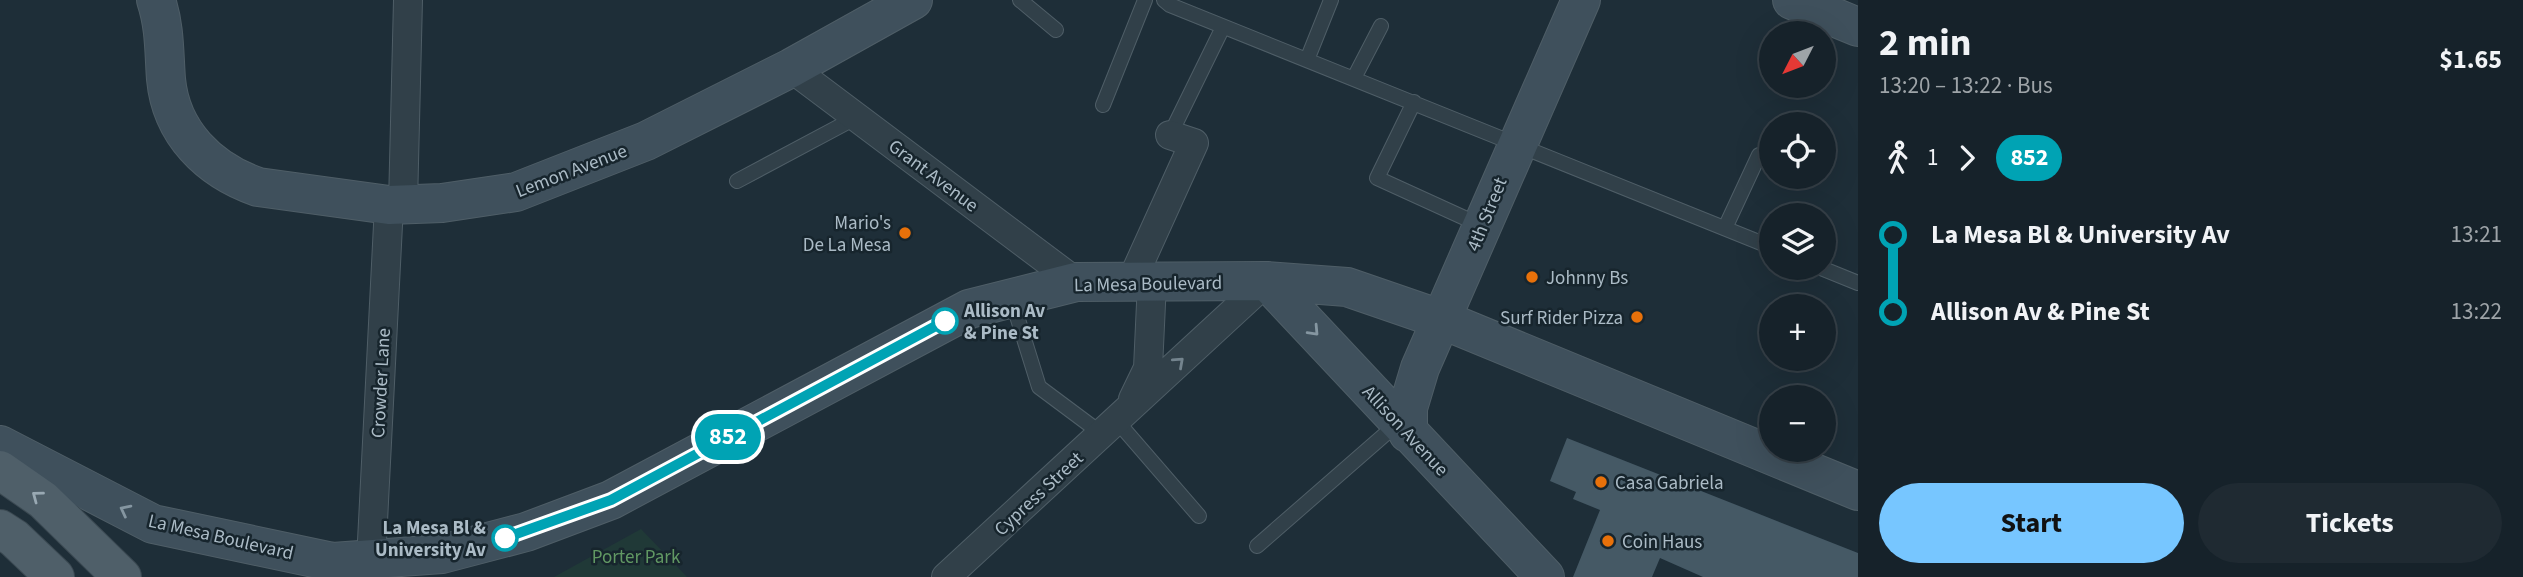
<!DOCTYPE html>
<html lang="en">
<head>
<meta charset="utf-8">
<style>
  :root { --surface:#16222a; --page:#1f2a32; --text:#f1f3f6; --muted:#9ea4a8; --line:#353f47; --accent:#77c6ff }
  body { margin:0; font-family:"Source Sans 3",sans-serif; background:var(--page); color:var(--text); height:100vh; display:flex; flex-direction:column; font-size:26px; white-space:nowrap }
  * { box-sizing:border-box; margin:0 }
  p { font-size:23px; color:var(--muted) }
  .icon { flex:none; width:38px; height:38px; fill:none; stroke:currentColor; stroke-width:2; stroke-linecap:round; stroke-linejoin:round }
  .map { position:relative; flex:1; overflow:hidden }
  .details { display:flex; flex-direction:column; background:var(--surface); width:665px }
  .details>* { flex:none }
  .badge { padding:0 14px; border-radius:23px; font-size:24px; line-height:46px }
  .needle { width:46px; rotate:228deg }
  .tools { position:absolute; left:1759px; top:21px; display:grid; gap:14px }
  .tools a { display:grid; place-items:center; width:77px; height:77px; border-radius:50%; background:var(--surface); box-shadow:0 7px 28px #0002,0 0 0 2px var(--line); font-size:35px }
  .map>.badge { position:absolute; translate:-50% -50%; box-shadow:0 0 0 4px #fff }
  .legs { display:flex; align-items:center; gap:10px; height:77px; padding:0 21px; font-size:23px }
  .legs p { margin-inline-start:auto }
  .overview { display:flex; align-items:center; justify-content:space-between; height:119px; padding:0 21px }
  h1 { font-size:38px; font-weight:700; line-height:52px }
  .primary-button { display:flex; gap:14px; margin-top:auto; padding:14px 21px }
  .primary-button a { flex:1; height:80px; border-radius:42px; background:var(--accent); color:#111; font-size:28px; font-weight:700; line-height:80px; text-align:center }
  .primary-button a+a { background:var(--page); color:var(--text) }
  ul { padding:0 21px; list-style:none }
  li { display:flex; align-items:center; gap:24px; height:77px; font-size:26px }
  li i { display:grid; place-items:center; width:10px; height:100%; margin:0 9px; background:currentColor }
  li i::after { content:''; width:18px; height:18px; margin:-9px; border:5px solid; border-radius:50%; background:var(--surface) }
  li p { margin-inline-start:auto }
  li:first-child i { background:linear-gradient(#0000 50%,currentColor 0) }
  li:last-child i { background:linear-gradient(currentColor 50%,#0000 0) }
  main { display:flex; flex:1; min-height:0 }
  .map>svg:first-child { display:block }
  .green { fill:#203937 }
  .building { fill:#455965 }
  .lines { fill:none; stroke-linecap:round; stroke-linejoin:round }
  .lane-casing { stroke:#4f5e67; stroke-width:16 }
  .street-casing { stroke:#4f5e67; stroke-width:30 }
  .secondary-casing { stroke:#4f5e67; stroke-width:40 }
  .primary-casing { stroke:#3b4952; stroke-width:40 }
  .lane { stroke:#314049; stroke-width:14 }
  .street { stroke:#314049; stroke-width:28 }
  .secondary { stroke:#3f505c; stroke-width:38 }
  .primary { stroke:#4f5f69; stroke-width:38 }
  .oneway { stroke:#8596a1 }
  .oneway2 { stroke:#74848e }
  .oneway3 { stroke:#99a9b3 }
  .line-1-casing { stroke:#fff; stroke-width:16 }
  .line-1 { stroke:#00a3b4; stroke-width:10 }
  .food-dot { fill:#e8710a; stroke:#17252d; stroke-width:2.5 }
  .stop-1-dot { fill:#fff; stroke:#00a3b4; stroke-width:3.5 }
  .labels { text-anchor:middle; stroke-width:5; stroke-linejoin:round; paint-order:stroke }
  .street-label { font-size:19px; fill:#abbbc6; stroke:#17252d }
  .poi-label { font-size:19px; fill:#abbbc6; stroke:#17252d; text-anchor:start }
  .stop-label { font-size:19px; font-weight:bold; fill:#abbbc6; stroke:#17252d; text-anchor:start }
  .park-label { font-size:19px; fill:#619863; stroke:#17252d }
</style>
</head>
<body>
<main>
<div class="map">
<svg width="1858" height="577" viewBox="0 0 1858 577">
  <rect width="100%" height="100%" fill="#1e2e38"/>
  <!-- green -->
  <path class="green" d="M641 529 687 577H553H554Z"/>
  <!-- building -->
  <path class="building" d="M1567 438 1858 553V577H1703L1660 558 1652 577H1573L1600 510 1573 499 1576 492 1550 481Z"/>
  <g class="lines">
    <defs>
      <path id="lane" d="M1020 0 1056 30
        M1164 0 1170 5 1771 247
        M1307 60 1331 0
        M1354 78 1381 26
        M1414 102 1377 178 1480 225
        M1103 105 1145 0
        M1170 135 1223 27
        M737 181 857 117
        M1725 228 1759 155
        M1821 268 1858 283
        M1012 300 1039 387 1102 434
        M1116 420 1199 516
        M1257 546 1398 423"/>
      <path id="street" d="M791 68 1076 282
        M403 204 408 0
        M1131 282 1194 143 1170 135
        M1133 399 1148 368 1152 282
        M371 561 389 205
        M946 577 1267 281"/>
      <path id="secondary" d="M156 0C165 27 164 52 166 79 171 133 209 170 258 187L389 205 442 203 516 192 646 141 791 68 913 0
        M1792 0 1858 27
        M1267 281 1545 577
        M1408 433V408L1420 368 1581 0
        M0 445 153 524 333 562 442 554 526 532 611 500 969 309 1076 282 1267 281 1347 287 1443 320 1858 491"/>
      <path id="primary" d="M0 470 43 500 122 577
        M0 529 14 538 55 577"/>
    </defs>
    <!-- lane casing -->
    <use href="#lane" class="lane-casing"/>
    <!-- street casing -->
    <use href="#street" class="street-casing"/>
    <!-- secondary casing -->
    <use href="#secondary" class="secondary-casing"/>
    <!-- primary casing -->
    <use href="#primary" class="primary-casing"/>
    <!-- lane -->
    <use href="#lane" class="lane"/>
    <!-- street -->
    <use href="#street" class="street"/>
    <!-- secondary -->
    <use href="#secondary" class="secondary"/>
    <!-- primary -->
    <use href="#primary" class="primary"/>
  </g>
  <!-- one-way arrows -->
  <defs><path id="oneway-chevron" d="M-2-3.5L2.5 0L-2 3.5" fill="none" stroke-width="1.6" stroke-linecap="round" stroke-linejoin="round" transform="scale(1.75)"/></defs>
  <g class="oneway">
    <use href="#oneway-chevron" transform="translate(1314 331) rotate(47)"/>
    <use href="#oneway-chevron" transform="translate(125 510) rotate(-153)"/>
  </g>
  <use class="oneway2" href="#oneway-chevron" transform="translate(1179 362) rotate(-42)"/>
  <use class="oneway3" href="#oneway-chevron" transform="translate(37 496) rotate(-143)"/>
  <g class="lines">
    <defs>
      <path id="line-1" d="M505 538 611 500 945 321"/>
    </defs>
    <!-- line-1 casing -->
    <use href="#line-1" class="line-1-casing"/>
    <!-- line-1 -->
    <use href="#line-1" class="line-1"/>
  </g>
  <!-- markers -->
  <g class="food-dot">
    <circle cx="905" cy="233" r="7"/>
    <circle cx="1532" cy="277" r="7"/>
    <circle cx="1637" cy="317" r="7"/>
    <circle cx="1601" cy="482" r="7"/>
    <circle cx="1608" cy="541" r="7"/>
  </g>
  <g class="stop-1-dot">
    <circle cx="945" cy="321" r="12"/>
    <circle cx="505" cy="538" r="12"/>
  </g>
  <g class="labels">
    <!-- street labels -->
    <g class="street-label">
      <text transform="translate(571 170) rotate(-21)" y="7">Lemon Avenue</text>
      <text transform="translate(934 175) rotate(37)" y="7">Grant Avenue</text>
      <text transform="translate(1486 214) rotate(-68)" y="7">4th Street</text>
      <text transform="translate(1148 283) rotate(-1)" y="7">La Mesa Boulevard</text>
      <text transform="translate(380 383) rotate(-87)" y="7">Crowder Lane</text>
      <text transform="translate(1406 430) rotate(47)" y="7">Allison Avenue</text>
      <text transform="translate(1038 493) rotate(-43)" y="7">Cypress Street</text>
      <text transform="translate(221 536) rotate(13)" y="7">La Mesa Boulevard</text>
    </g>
    <!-- poi labels -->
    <g class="poi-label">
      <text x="891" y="229" text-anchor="end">Mario's<tspan x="891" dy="22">De La Mesa</tspan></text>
      <text x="1546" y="284">Johnny Bs</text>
      <text x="1623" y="324" text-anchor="end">Surf Rider Pizza</text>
      <text x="1615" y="489">Casa Gabriela</text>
      <text x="1622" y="548">Coin Haus</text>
    </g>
    <!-- stop labels -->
    <g class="stop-label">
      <text x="964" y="317">Allison Av<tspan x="964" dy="22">&amp; Pine St</tspan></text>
      <text x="486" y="534" text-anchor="end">La Mesa Bl &amp;<tspan x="486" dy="22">University Av</tspan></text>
    </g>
    <!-- park labels -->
    <g class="park-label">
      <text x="636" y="563">Porter Park</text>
    </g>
  </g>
</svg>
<div class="tools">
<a><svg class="needle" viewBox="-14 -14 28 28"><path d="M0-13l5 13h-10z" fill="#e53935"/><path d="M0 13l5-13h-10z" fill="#9ea4a8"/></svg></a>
<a><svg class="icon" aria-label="locate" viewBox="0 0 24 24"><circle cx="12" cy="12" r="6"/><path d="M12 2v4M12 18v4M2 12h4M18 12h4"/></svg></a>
<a><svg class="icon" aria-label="layers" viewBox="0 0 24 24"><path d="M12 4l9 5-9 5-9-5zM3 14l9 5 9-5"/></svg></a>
<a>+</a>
<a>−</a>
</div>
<b class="badge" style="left:728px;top:437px;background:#00a3b4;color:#fff">852</b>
</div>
<section class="details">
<div class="overview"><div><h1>2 min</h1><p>13:20 – 13:22 · Bus</p></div><b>$1.65</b></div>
<div class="legs"><svg class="icon" aria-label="walk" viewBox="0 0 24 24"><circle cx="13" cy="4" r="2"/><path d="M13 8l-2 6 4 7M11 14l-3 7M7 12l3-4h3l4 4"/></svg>1<svg class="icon" aria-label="forward" viewBox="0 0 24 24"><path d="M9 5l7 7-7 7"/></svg><b class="badge" style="background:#00a3b4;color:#fff">852</b></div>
<ul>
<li><i style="color:#00a3b4"></i><b>La Mesa Bl &amp; University Av</b><p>13:21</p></li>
<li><i style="color:#00a3b4"></i><b>Allison Av &amp; Pine St</b><p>13:22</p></li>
</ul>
<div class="primary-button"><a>Start</a><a>Tickets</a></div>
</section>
</main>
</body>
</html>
